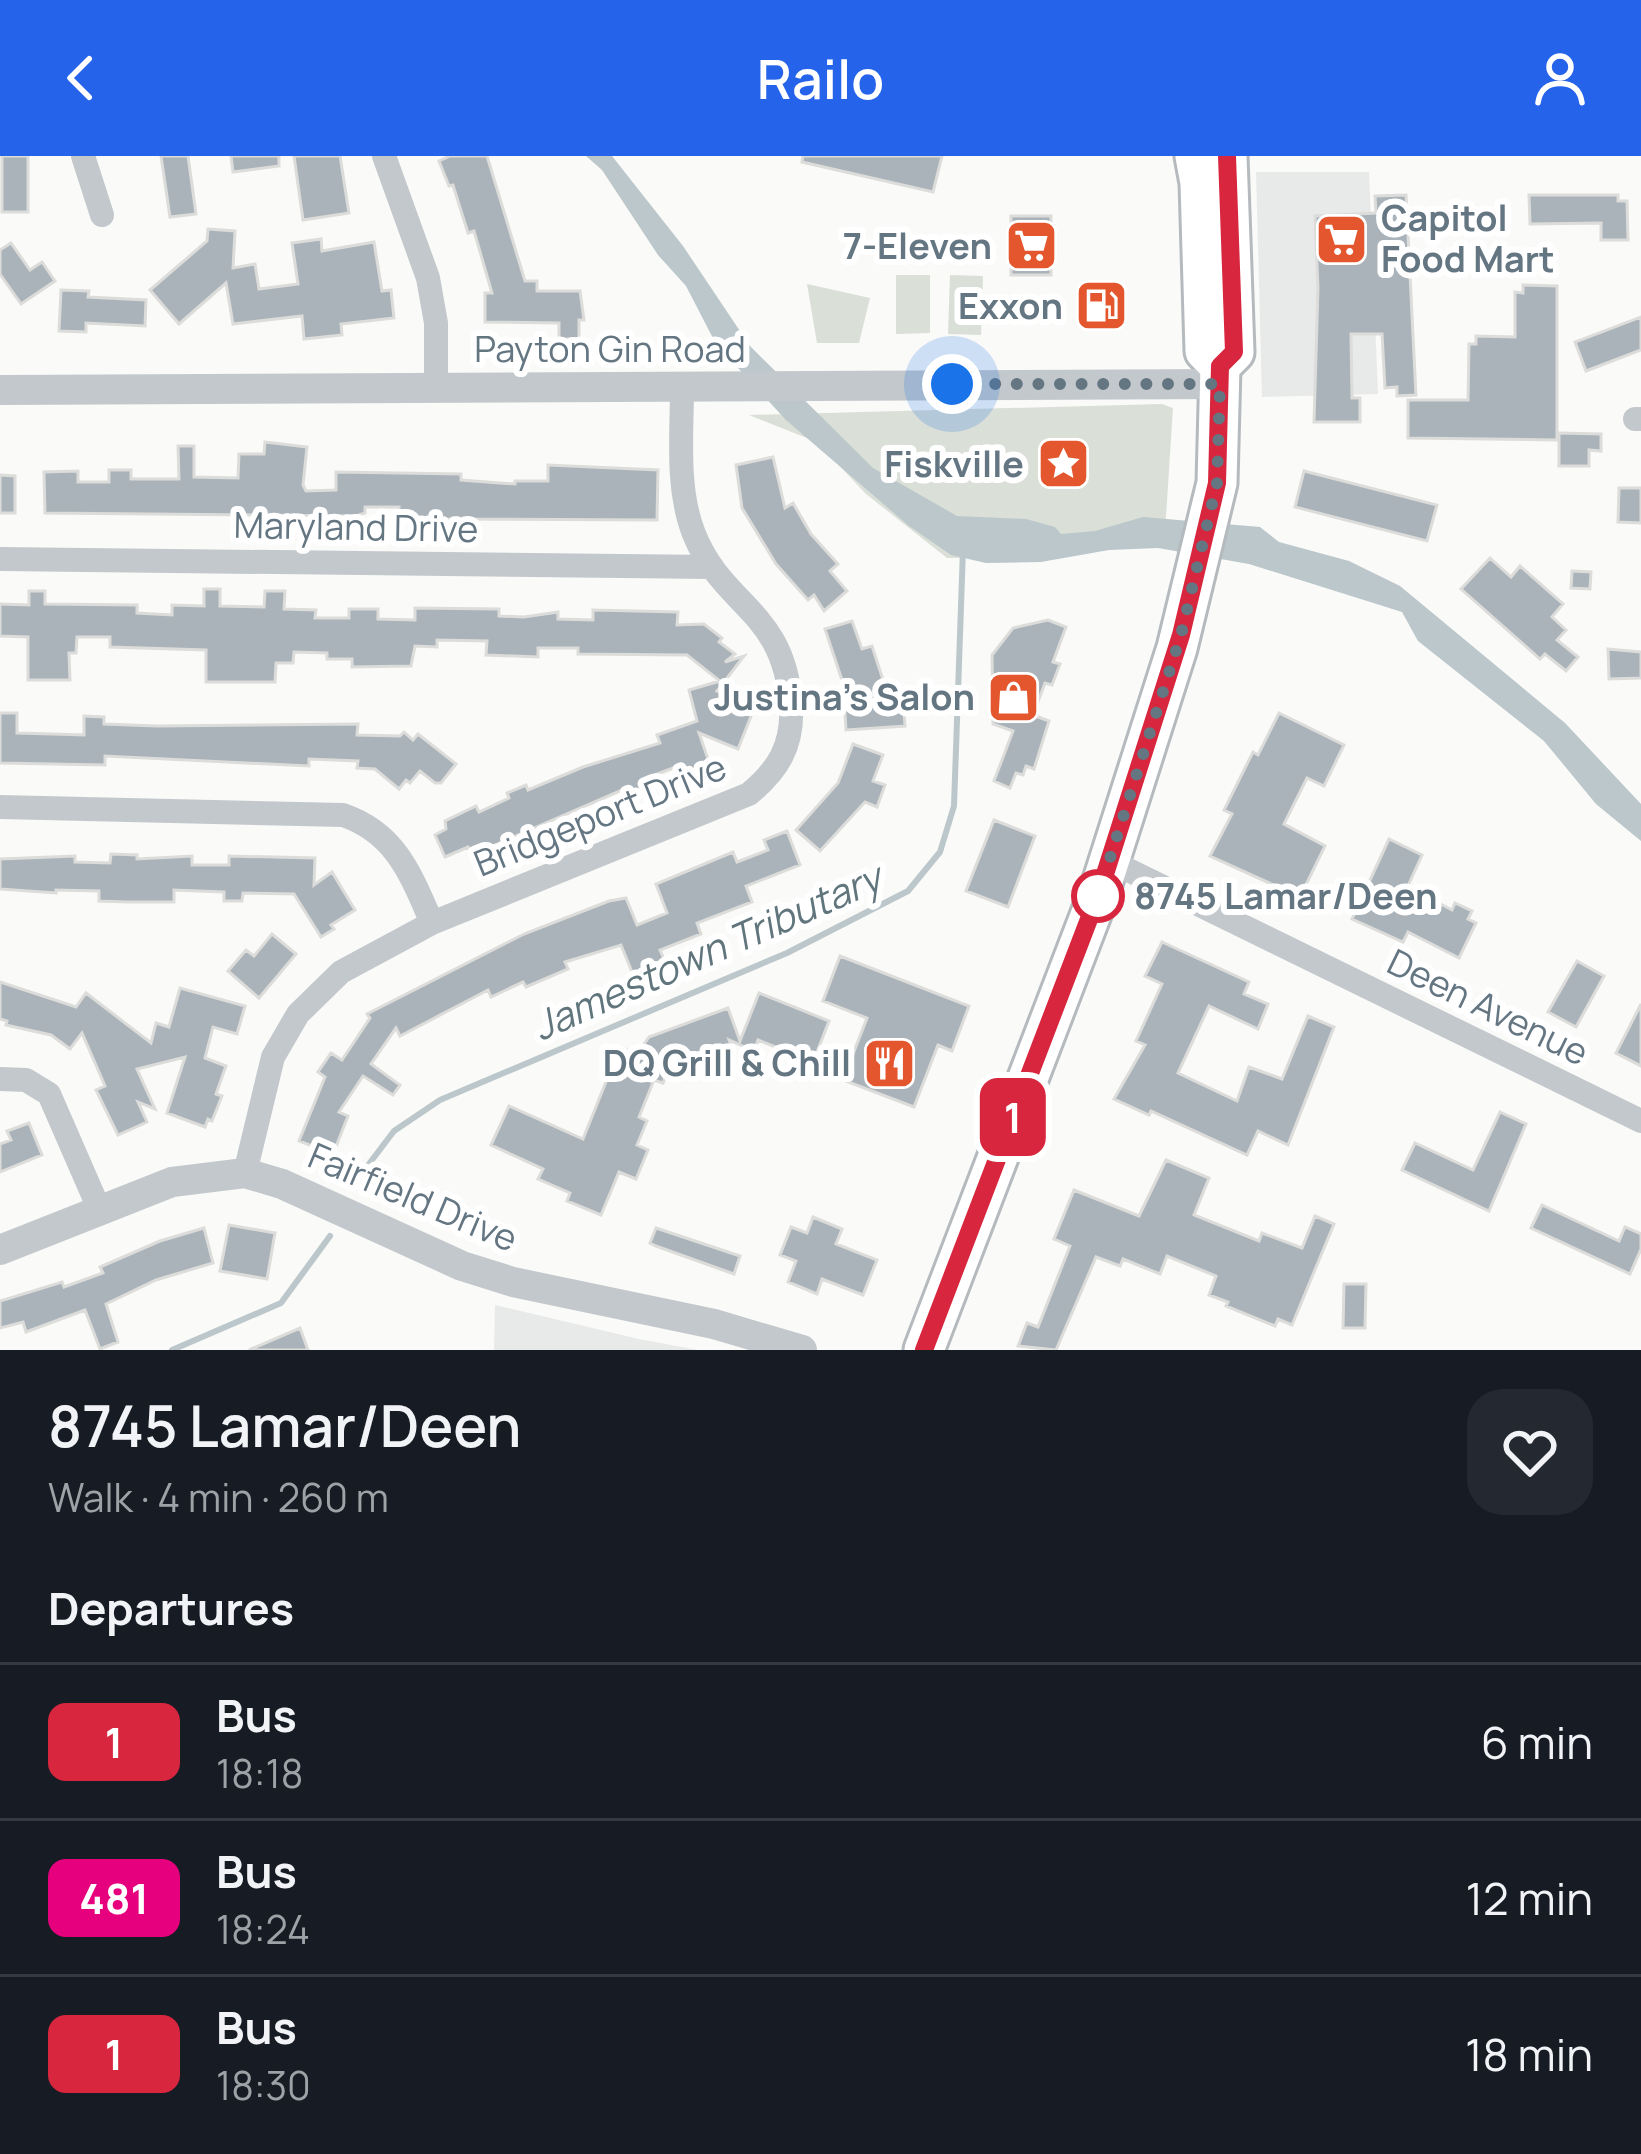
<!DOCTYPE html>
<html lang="en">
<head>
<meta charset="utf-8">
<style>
  :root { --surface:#171b24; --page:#242831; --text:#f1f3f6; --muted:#9ea1a6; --line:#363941; --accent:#2563eb }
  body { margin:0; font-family:Manrope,sans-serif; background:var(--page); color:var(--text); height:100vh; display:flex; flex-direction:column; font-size:45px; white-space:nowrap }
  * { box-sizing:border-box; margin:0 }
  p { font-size:39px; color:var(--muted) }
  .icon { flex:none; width:66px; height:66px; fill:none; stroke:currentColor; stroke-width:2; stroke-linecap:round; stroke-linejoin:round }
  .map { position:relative; height:1194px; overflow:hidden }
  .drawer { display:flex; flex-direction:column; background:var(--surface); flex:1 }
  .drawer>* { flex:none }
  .badge { padding:0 24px; border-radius:18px; font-size:42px; line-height:78px }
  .you { position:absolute; width:60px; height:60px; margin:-30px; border:9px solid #fff; border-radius:50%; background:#1a73e8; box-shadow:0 0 0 18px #1a73e833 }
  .map>.badge { position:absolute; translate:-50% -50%; box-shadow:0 0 0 6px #fff }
  h2 { padding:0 48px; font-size:45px; line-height:108px }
  .round { display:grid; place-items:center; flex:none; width:126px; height:126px; border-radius:36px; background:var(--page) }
  .overview { display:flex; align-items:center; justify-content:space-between; height:204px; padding:0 48px }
  h1 { font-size:57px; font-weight:600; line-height:90px }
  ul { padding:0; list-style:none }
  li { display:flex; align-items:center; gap:36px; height:156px; padding:0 48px; border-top:3px solid var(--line) }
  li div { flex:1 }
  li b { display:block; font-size:45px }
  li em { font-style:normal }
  li .badge { min-width:132px; font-weight:700; text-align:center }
  header { display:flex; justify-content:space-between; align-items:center; height:156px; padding:0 48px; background:var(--accent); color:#fff; font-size:54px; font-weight:600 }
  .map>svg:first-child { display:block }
  .built { fill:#e8e9e9 }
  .green { fill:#dadfd7 }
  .water { fill:#bbc7cb }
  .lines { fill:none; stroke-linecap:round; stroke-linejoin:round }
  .stream { stroke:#bbc7cb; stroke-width:6 }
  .building { fill:#aab3b9; stroke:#dcdcda; stroke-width:3 }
  .primary-casing { stroke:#b5babe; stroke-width:45 }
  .minor { stroke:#c3c8cc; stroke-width:24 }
  .tertiary { stroke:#c3c8cc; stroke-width:30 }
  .primary { stroke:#fff; stroke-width:39 }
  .line-casing { stroke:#fff; stroke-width:27 }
  .line { stroke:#d7263d; stroke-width:18 }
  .walk { stroke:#657683; stroke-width:12; stroke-dasharray:0 21.6 }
  .stop-dot { fill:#fff; stroke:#d7263d; stroke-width:6 }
  .labels { text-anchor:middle; stroke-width:12; stroke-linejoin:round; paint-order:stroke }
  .poi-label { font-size:36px; font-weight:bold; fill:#657683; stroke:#fff; text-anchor:end }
  .street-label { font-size:36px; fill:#657683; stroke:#fff }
  .stop-label { font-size:36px; font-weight:bold; fill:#657683; stroke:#fff; text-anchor:start }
  .water-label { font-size:39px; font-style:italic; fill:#60757c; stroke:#fff }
</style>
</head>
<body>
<header><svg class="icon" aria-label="back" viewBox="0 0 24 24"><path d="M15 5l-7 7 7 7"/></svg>Railo<svg class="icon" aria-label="person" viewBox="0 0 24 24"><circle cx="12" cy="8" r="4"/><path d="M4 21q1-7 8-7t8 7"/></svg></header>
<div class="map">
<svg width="1641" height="1194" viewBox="0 0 1641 1194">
  <rect width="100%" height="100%" fill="#fafaf8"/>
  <!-- built -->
  <path class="built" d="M1256 16H1369L1378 238 1262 241Z
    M495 1149 639 1183 698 1194H494Z"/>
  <!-- green -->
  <path class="green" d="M896 119H930V177L896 178Z
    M950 119 983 120 981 179 948 178Z
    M807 128 870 142 859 187H817Z
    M1162 248 1173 252 1165 376 1067 401 947 402 866 338 817 286 749 259Z"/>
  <!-- water -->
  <path class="water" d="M586 0H612L683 90 750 190 873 312 957 360 1026 363 1055 371 1061 378 1095 375 1143 361 1260 371 1279 386 1349 405 1400 430 1565 567 1641 648V685L1596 648 1544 585 1418 485 1402 456 1249 408 1158 392 1109 394 1041 406 986 407 951 399 909 370 786 264 716 188 686 130 658 99 602 14Z"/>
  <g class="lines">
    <!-- stream -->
    <path class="stream" d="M353 1029 394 975 440 944 787 797 908 735 940 696 954 650 963 393
      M172 1194 281 1147 330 1080"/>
  </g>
  <!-- building -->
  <path class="building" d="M2 0H28V56H2Z
    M161 0H188L196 58 170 61Z
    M231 0H279V10L233 16Z
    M294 0H340L349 57 303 64Z
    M450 0H487L525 125H537V135H580L584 164H579V183H559V167L485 166V137H492L474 75 468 77 453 29 449 30 439 5Z
    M803 0H942L933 36 802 6Z
    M1406 39 1416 239 1397 240V231L1385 232 1382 178H1351L1352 242H1360V266H1314L1318 132 1315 60 1376 57 1375 40Z
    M1529 39H1618V45H1627L1628 84H1601V67L1530 68Z
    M1011 60H1051V119H1011Z
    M208 73 235 75 233 112 255 108 259 133 298 128 292 87 321 83 322 95 374 86 382 135 391 134 394 162 341 168 342 179 304 183 302 160 233 168 226 127 179 168 150 134 207 85Z
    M11 87 30 114 42 106 55 125 21 148 0 118V94Z
    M1523 129 1557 130V284L1408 282V244H1468L1469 188H1476V180L1515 181V136L1523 137Z
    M1105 133 1120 149 1100 168 1085 152Z
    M61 134 89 135 88 141 146 144 145 170 86 167V176L59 175Z
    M1641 161V194L1586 215 1575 186Z
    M1559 277 1601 278V295L1589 294V310H1559Z
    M265 286 307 291 303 329 306 335 336 334V316L461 318V324L515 328V325H548V309L658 314 657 364 433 363 399 361V351H365V357L356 360 45 357 44 316 78 315V326H109V314H131V323H179L178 290H194V321L238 322 239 298H264Z
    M773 301 785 352 793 347 811 378 838 408 830 415 847 435 824 455 814 439 808 444 776 408 742 352 736 309Z
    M1304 315 1437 349 1427 385 1295 351Z
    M0 319 15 320V357H0Z
    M1619 332H1641V367L1618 366Z
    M1490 402 1511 421 1520 410 1563 448 1552 461 1566 474 1557 484 1578 501 1566 515 1545 498 1540 503 1461 433Z
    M1572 415 1591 416 1590 433 1571 432Z
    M204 433H220V450L264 451 265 435H285L284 453 316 454 315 462H349V453H378V463L415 464V452L499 453V460L524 461 558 456V463L593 464V454L678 456 677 469 704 468 722 482 719 486 735 498 725 506 744 500 717 535 755 550 738 593 699 577 710 609 684 618 681 609 652 620 655 629 632 638 629 631 472 699 468 691 445 701 435 679 446 673 445 665 476 650 479 656 509 642 507 637 526 629 528 634 583 611 660 587 657 579 697 565 689 534 720 525 687 499 578 498V492H538V501L486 499 487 485 437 484V491L415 490 411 510 352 511V503H327V497L294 496 293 507H276L275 526H206V494L110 491V481H77L76 497H69L70 524H28V481L0 480V448L29 449V435H45V448L137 449V457L172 459V449L204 450Z
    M1048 464 1066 471 1053 506 1060 508 1052 529 1045 527 1033 559 1049 565 1034 613 1026 610 1023 619 1016 617 1010 632 994 625 1013 575 993 568 992 499 1013 472Z
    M852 465 862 493 872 490 884 527H887L888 543 903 542 905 570 846 574 843 527 825 473Z
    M1608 493 1641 496V522L1609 523Z
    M0 557H17V577L52 578 84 579V560L104 561V568L157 570 358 568 357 579 400 580 404 576 413 584 418 578 456 608 441 627H435L420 615 410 627 406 624 399 633 375 613 357 612 358 605 309 603V610L105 600V609L0 607Z
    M1279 557 1344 589 1324 630 1307 622 1284 668 1325 690 1300 741 1210 700 1232 658 1224 654 1253 596 1258 599Z
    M853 588 883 599 873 625 885 629 877 651 865 646 820 695 796 674 838 627Z
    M994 664 1035 680 1008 751 966 735Z
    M787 675 800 709 746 730 752 746 697 767 701 778 660 794 668 812 657 816 660 824 639 833 621 789 565 806 568 813 526 831 523 826 491 841 488 834 400 880 396 872 371 908 400 929 393 939 363 920 339 956 348 960 333 998 299 985 325 921 318 916 331 897 342 904 370 862 367 858 524 778 609 745 626 742 637 769 667 757 656 728 733 696 737 706 768 694 764 684Z
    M1389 683 1422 699 1403 741 1430 754 1435 745 1452 754 1455 747 1472 755 1468 763 1476 767 1459 802 1408 776 1403 786 1352 763Z
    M111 698 137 699V703L192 700V709H229V700L315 702 314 729 332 716 355 754 331 769 334 773 321 781 294 738 243 737 242 745H224V736L174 734V746H127L99 745V735L56 734V737L0 733V703L75 700V706L110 707Z
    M272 778 296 798 259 842 228 815 246 794 254 800Z
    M1162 786 1249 826 1244 838 1268 848 1258 873 1209 850 1178 917 1237 945 1249 911 1282 923 1308 860 1334 871 1288 989 1258 975 1247 999 1151 955 1149 959 1114 943 1145 889 1136 885 1162 828 1145 820Z
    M840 800 969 850 952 895 938 889 914 951 843 924 867 862 823 845Z
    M1577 805 1604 820 1576 871 1548 856Z
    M0 826 76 851 86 837 151 887 156 867 169 871 180 832 245 850 237 878 213 871 205 902 226 910 216 938 222 940 212 965 208 963 205 971 167 957 185 901 137 913 155 953 138 946 147 966 118 979 96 934 105 930 82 877 70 893 51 879 6 869 7 865 0 863Z
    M759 837 829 865 815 901 803 902 758 884 754 895 729 884 734 896 678 918 672 903 663 927 654 924 639 961 647 965 637 989 648 994 636 1023 619 1016 601 1059 567 1045 570 1037 538 1023 543 1013 491 989 509 950 583 983 620 891 637 898 649 881 728 852 740 885Z
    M1641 848V910L1616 897Z
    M1500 956 1526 968 1489 1055 1402 1014 1415 987 1473 1014Z
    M29 967 42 999 0 1016V988L11 984 7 975Z
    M1166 1004 1209 1022 1194 1059 1259 1085 1262 1077 1302 1092 1315 1060 1334 1068 1292 1169 1278 1163 1275 1170 1226 1150 1228 1146 1209 1139 1216 1120 1167 1100 1160 1118 1123 1103 1120 1110 1096 1101 1056 1194 1018 1190 1027 1167 1038 1171 1070 1090 1054 1083 1074 1034 1139 1060Z
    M1542 1049 1619 1085 1625 1071 1641 1078V1093L1630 1118 1531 1072Z
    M813 1061 842 1073 836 1088 877 1104 863 1139 822 1123 817 1138 788 1126 796 1105 780 1099 791 1071 807 1077Z
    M229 1069 275 1077 267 1123 220 1115Z
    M204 1072 213 1107 156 1124 106 1148 118 1186 100 1193 85 1154 26 1176 23 1166 0 1172V1145L62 1126 64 1131 103 1117 100 1111 160 1085Z
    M656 1072 740 1100 734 1118 656 1090 650 1087Z
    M1344 1128H1366L1365 1172H1343Z
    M300 1172 308 1194H249Z"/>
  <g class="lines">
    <defs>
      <path id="primary" d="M1220 210 1234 196 1227 0
        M924 1194 1099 737 1177 492 1217 327 1220 210 1205 195 1200 27 1195 0"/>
    </defs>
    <!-- primary casing -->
    <use href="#primary" class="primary-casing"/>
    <!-- minor -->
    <path class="minor" d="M83 0 102 59
      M384 0 428 122 436 167V233
      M1635 263H1641
      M0 403 712 411
      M0 651 343 659C396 677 411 719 432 767
      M1110 705 1641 965
      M0 923 26 924 49 938 100 1055
      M245 1017 273 901 298 858 341 816 432 767 749 638C778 614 793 590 791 551 785 453 724 453 694 378 676 333 682 278 682 231"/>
    <!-- tertiary -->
    <path class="tertiary" d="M0 234 1220 228
      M0 1094 172 1026 245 1017 282 1028 462 1110 513 1126 714 1168 802 1194"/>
    <!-- primary -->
    <use href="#primary" class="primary"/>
  </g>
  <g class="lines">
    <defs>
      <path id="line" d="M924 1194 1099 737 1181 479 1217 327 1220 210 1234 196 1227 0"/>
    </defs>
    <!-- line casing -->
    <use href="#line" class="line-casing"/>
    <!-- line -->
    <use href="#line" class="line"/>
    <!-- walk -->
    <path class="walk" d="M952 228H1220L1217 327 1181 479 1098 740"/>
  </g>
  <!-- icons -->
  <defs>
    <symbol id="supermarket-square" viewBox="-11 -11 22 22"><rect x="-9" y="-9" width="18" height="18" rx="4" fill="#e4572e" stroke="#fff"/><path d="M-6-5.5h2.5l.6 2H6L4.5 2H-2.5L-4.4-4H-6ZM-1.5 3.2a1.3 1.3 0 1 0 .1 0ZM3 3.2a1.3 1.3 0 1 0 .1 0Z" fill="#fff"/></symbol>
    <symbol id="fuel-square" viewBox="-11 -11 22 22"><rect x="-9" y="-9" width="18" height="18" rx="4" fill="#e4572e" stroke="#fff"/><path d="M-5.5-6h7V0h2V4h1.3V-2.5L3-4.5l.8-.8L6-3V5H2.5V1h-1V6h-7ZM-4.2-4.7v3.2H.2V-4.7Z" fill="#fff"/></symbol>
    <symbol id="sight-square" viewBox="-11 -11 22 22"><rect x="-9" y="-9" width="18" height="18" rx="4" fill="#e4572e" stroke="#fff"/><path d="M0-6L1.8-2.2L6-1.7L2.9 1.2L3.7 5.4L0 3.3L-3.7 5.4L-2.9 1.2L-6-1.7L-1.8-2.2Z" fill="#fff"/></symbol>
    <symbol id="shop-square" viewBox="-11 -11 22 22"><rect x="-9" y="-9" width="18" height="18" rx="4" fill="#e4572e" stroke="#fff"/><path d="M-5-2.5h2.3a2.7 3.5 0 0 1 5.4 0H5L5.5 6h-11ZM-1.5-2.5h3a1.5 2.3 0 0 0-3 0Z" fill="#fff"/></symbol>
    <symbol id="restaurant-square" viewBox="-11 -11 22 22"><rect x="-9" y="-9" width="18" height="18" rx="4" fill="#e4572e" stroke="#fff"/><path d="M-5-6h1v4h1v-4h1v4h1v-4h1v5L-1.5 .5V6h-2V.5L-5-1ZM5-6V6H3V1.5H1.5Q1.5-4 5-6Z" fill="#fff"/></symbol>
  </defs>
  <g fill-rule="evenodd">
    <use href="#supermarket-square" x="1312" y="54" width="59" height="59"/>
    <use href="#supermarket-square" x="1002" y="60" width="59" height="59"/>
    <use href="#fuel-square" x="1072" y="120" width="59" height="59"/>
    <use href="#sight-square" x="1034" y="278" width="59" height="59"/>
    <use href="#shop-square" x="984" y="512" width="59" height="59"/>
    <use href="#restaurant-square" x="860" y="878" width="59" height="59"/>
  </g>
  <!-- markers -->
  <circle class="stop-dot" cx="1098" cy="740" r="24"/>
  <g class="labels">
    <!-- poi labels -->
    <g class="poi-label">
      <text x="1381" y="75" text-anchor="start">Capitol<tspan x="1381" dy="41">Food Mart</tspan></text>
      <text x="992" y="103">7-Eleven</text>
      <text x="1063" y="163">Exxon</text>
      <text x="1024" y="321">Fiskville</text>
      <text x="975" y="554">Justina's Salon</text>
      <text x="851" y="920">DQ Grill &amp; Chill</text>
    </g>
    <!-- street labels -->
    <g class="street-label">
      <text x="610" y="206">Payton Gin Road</text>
      <text transform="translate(356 371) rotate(1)" y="13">Maryland Drive</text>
      <text transform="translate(600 659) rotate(-22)" y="13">Bridgeport Drive</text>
      <text transform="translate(1488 851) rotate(26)" y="13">Deen Avenue</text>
      <text transform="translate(413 1041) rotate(23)" y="13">Fairfield Drive</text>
    </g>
    <!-- stop labels -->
    <g class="stop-label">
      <text x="1134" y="753">8745 Lamar/Deen</text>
    </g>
    <!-- water labels -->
    <g class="water-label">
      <text transform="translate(707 796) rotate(-24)" y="14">Jamestown Tributary</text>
    </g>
  </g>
</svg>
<div class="you" style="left:952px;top:228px"></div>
<b class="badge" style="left:1013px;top:961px;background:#d7263d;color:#fff">1</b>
</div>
<section class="drawer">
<div class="overview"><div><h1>8745 Lamar/Deen</h1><p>Walk · 4 min · 260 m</p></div><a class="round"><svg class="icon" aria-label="heart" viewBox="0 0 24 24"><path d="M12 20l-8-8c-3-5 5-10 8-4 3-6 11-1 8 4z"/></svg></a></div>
<h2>Departures</h2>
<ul>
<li><span class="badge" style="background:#d7263d;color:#fff">1</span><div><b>Bus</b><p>18:18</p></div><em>6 min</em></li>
<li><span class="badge" style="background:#e6007e;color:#fff">481</span><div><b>Bus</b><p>18:24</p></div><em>12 min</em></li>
<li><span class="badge" style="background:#d7263d;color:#fff">1</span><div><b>Bus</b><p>18:30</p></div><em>18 min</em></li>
</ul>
</section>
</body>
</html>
